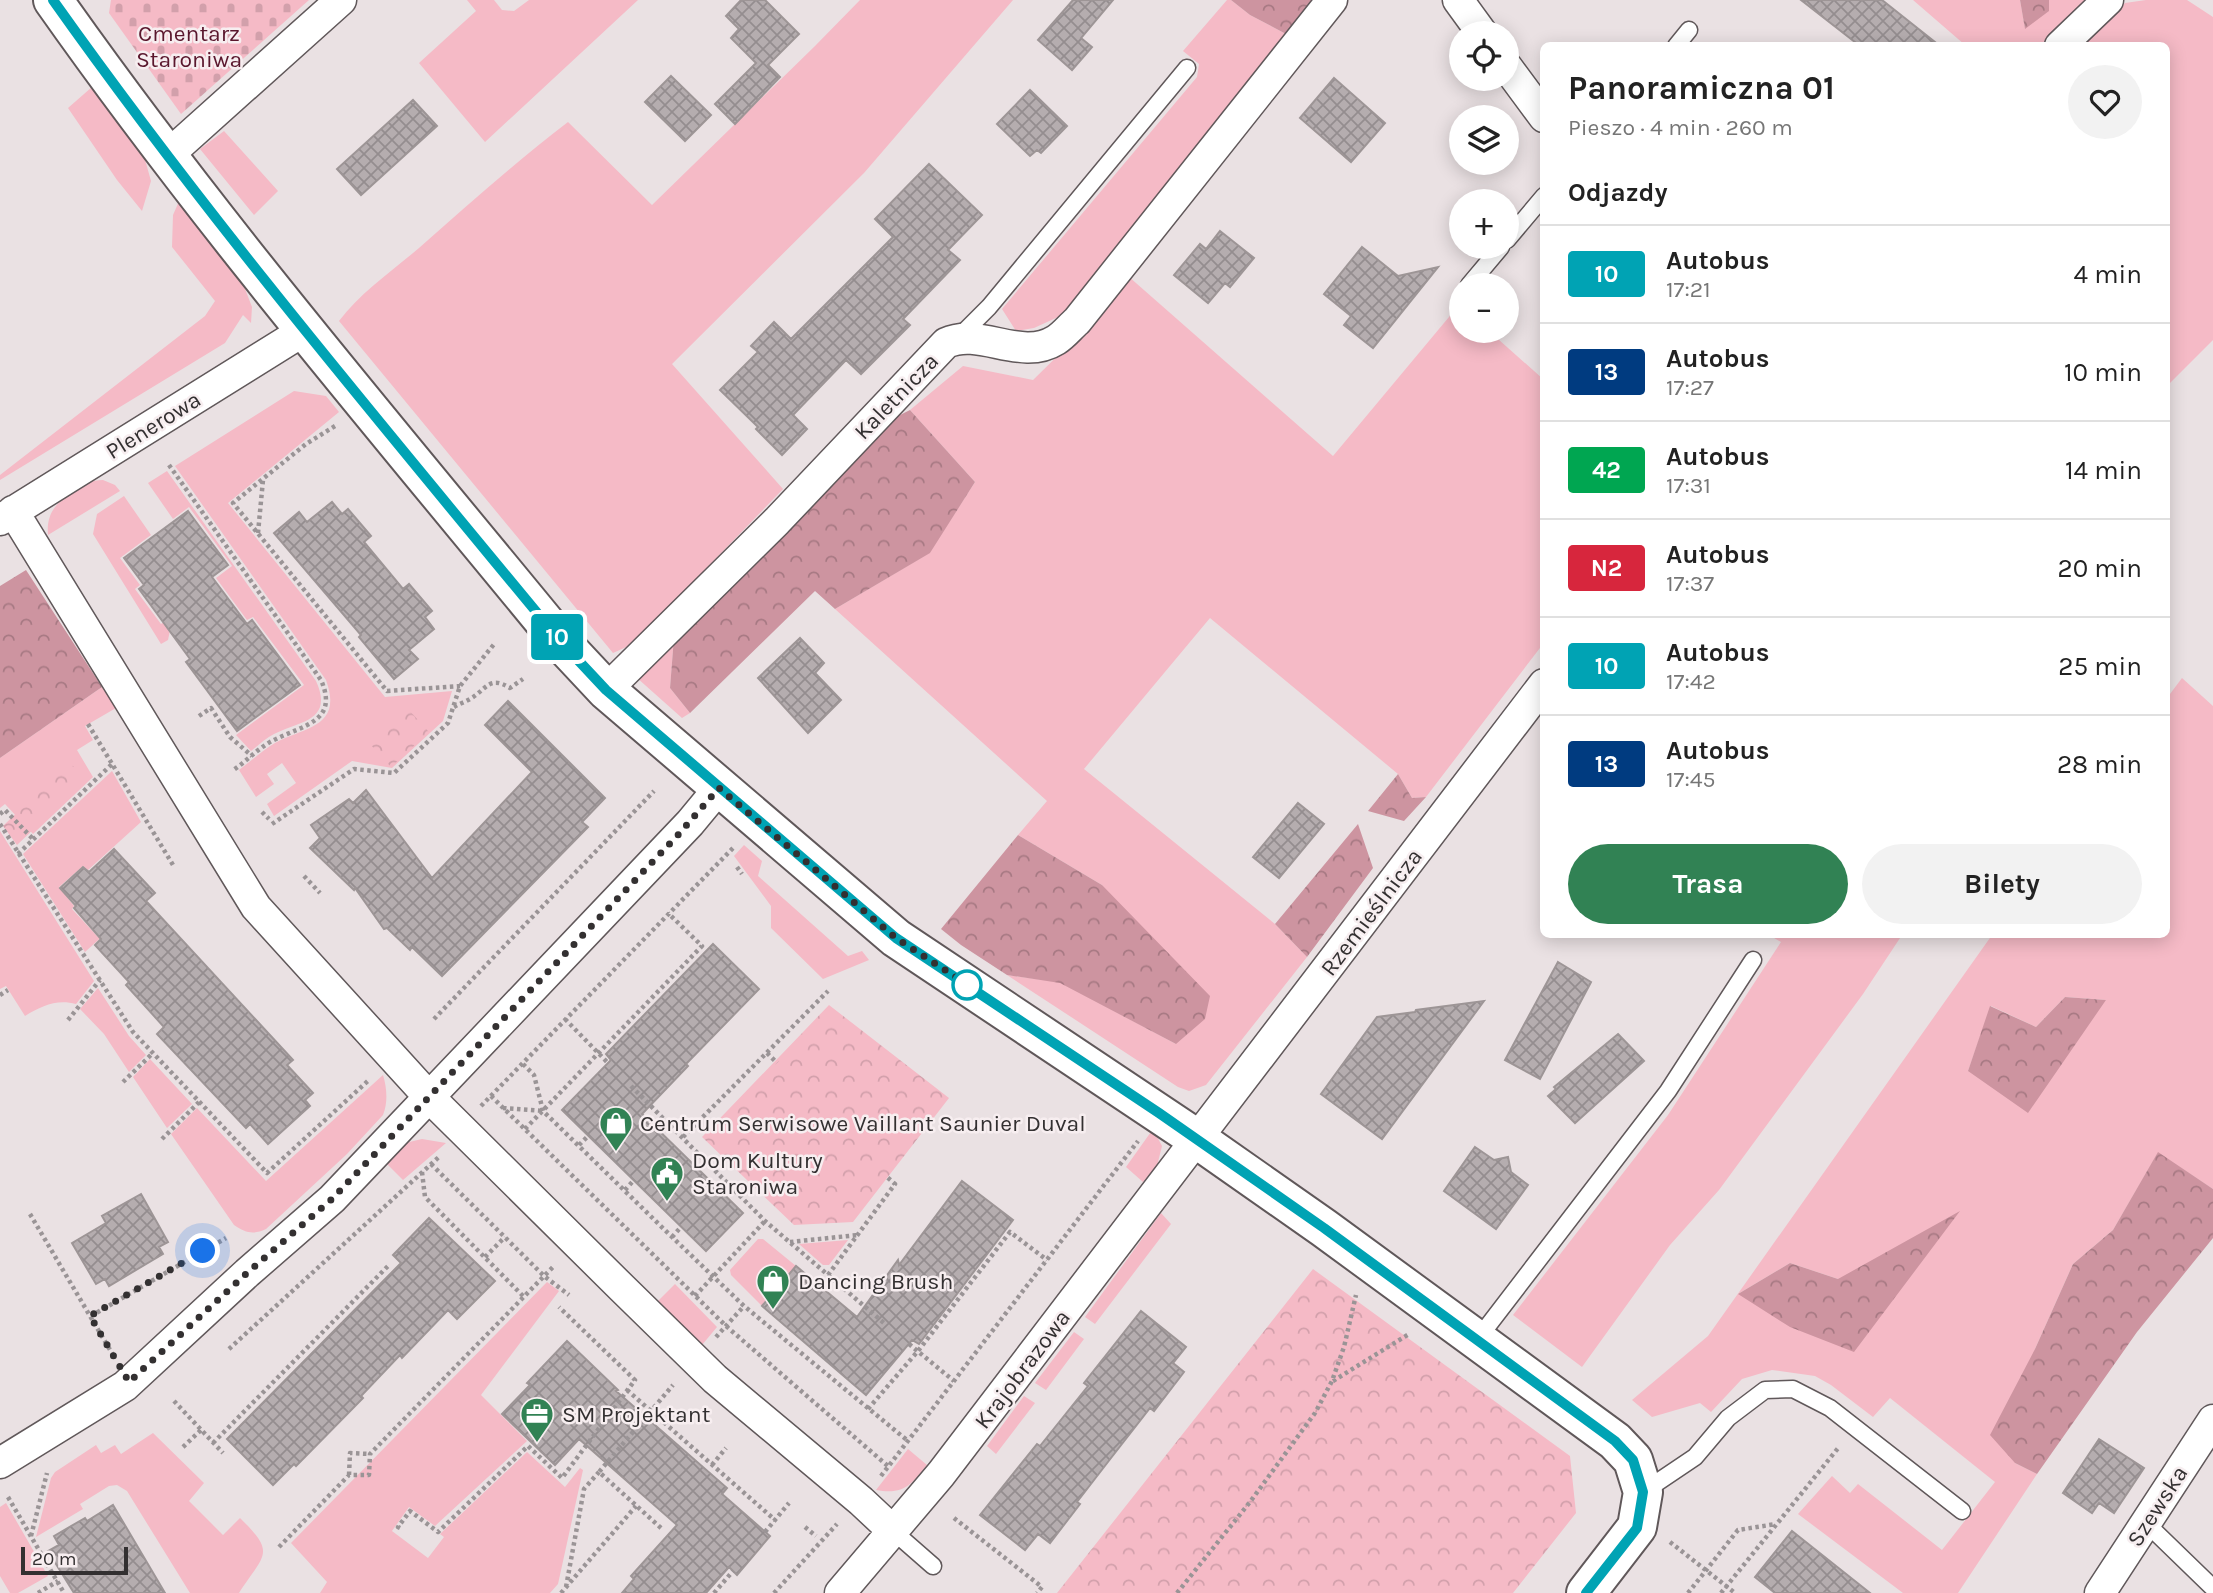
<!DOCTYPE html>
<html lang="pl">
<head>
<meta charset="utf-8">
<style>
  :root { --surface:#fff; --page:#f2f2f2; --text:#222; --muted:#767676; --line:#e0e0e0; --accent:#318254 }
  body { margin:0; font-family:Karla,sans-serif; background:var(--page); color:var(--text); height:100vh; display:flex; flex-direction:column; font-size:26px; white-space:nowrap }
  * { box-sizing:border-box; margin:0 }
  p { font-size:23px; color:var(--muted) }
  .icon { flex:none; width:38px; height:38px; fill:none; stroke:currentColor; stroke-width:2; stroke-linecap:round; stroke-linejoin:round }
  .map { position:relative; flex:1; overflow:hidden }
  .panel { position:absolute; left:1540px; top:42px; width:630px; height:896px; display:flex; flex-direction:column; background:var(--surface); border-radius:10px; box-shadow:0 4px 18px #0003 }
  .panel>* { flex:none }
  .badge { padding:0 14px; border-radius:5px; font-size:24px; line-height:46px }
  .fabs { position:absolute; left:1449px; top:21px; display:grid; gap:14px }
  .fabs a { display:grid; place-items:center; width:70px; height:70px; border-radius:50%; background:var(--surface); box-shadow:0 4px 18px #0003; font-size:35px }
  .scale { position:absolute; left:21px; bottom:18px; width:107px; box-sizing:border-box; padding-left:7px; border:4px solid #333031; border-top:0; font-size:19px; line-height:24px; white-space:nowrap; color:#333031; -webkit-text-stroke:5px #f7eef0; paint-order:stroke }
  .you { position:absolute; width:35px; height:35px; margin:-18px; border:5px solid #fff; border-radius:50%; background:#1a73e8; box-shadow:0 0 0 10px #1a73e833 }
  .map>.badge { position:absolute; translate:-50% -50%; box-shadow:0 0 0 4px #fff }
  h2 { padding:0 28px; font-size:26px; line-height:63px }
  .round { display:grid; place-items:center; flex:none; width:74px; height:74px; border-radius:37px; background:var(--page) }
  .summary { display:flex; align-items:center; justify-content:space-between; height:119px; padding:0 28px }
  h1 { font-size:33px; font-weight:700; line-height:52px }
  .cta { display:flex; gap:14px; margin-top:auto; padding:14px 28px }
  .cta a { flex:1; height:80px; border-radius:42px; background:var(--accent); color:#fff; font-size:28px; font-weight:700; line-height:80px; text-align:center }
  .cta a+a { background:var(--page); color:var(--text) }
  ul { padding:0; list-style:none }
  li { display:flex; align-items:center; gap:21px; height:98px; padding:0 28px; border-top:2px solid var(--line) }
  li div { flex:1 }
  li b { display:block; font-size:26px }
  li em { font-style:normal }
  li .badge { min-width:77px; font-weight:700; text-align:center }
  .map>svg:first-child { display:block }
  .green { fill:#f5bac6; fill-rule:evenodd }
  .forest { fill:url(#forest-crowns) }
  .cemetery { fill:url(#cemetery-stones) }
  .park { fill:url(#park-crowns) }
  .building { fill:url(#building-cross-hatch); stroke:#9d9596; stroke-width:2 }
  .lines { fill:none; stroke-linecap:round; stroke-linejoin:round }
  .lane-casing { stroke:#60585a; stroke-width:19 }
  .street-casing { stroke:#60585a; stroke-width:33 }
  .secondary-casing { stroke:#60585a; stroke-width:42 }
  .path { stroke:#9a9496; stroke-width:4.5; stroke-dasharray:3.5 3.5; stroke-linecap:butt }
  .lane { stroke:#fff; stroke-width:16 }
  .street { stroke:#fff; stroke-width:30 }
  .secondary { stroke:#fff; stroke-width:38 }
  .line-casing { stroke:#fff; stroke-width:16 }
  .line { stroke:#00a3b4; stroke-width:10 }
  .walk { stroke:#333031; stroke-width:7; stroke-dasharray:0 12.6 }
  .stop-dot { fill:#fff; stroke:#00a3b4; stroke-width:3.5 }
  .labels { text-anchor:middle; stroke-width:5; stroke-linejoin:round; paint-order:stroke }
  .park-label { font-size:23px; fill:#5a172d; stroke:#f7eef0 }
  .street-label { font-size:23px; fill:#333031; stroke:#f7eef0 }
  .poi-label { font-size:23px; fill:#333031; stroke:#f7eef0; text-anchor:start }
</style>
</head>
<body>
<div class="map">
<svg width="2213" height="1593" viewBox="0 0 2213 1593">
  <defs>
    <pattern id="forest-crowns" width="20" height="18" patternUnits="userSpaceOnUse" patternTransform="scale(1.75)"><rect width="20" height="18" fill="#cd94a0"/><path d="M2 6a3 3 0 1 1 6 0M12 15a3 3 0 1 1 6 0" fill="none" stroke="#a77983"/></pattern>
    <pattern id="cemetery-stones" width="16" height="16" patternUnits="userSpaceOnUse" patternTransform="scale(1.75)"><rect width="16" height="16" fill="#f5bac6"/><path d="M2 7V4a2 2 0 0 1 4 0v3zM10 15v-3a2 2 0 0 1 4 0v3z" fill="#d2a0ab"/></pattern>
    <pattern id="park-crowns" width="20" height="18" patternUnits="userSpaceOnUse" patternTransform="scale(1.75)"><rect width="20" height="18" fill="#f5bac6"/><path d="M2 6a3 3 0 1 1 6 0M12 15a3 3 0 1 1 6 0" fill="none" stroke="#d2a0ab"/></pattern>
    <pattern id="building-cross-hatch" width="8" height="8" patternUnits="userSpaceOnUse" patternTransform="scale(1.75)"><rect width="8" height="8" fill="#b5adaf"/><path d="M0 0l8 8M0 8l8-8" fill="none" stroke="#948d8f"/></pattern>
  </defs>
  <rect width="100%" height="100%" fill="#eae1e3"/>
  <!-- green -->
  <path class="green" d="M467 0H494L502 10 514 11 529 0H638L485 142 419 63 476 11Z
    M860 0H1013L864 173 672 364 783 489 633 644 613 653 339 321C360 293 392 271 419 248 468 205 517 161 568 122L652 205 815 46Z
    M1227 0H1231L1250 15 1286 34 1069 312 1034 328 1016 331 1002 309 1197 77 1199 64 1183 51Z
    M1913 0H2020L2025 28 2048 11 2049 0H2090L2039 46 1965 45Z
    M2146 0H2187L2213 17V340L2167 386 2166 46H2079L2125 3Z
    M92 87 144 156 151 181 142 211 117 180 68 108Z
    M224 131 278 191 254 215 200 149Z
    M180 199 242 281 252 307 251 323 243 315 225 343 0 480V475L205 316 215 301 172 247 173 215Z
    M1128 276 1333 456 1459 305 1461 331H1489L1543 379V644L1426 797 1412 798 1398 774 1210 618 1084 769 1275 924 1307 957 1206 1085 1189 1091 1178 1087 1007 975 1060 982 1176 1044 1102 885 1018 835 1047 801 835 609 929 553 975 482 910 410 963 366 1033 380 1092 322Z
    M294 391 326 396 339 412 228 503 385 697 452 691 443 721 392 768 352 761 274 816 267 804 296 783 282 763 267 774 274 784 256 797 239 770C251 761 263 750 275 743 306 727 343 727 326 680L175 466Z
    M167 471 316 681C334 721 300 721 274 734 266 738 259 745 251 751L236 735 304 685 253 617 247 620 216 578 232 566 189 507 173 519 148 483Z
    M103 480 115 485 120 491 48 535C46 512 57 502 76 490 85 484 91 480 103 480Z
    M124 496 151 535 120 558 140 585 135 589 161 624 173 616 168 640 161 644 93 534 97 514Z
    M674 637 670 688 690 713 682 718 636 677Z
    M2182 678 2213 706V1189L2158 1153 2113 1230 2073 1264 2035 1349 2015 1463 2037 1474 1958 1593H1903L1798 1514 1832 1476 1850 1493 1858 1484 1942 1550 1995 1482 1890 1398 1873 1417 1831 1385 1815 1376 1772 1370 1742 1379 1711 1412 1700 1403 1652 1417 1632 1400 1708 1336 1992 935 2166 934 2167 698ZM2065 997 2106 1000 1968 1071 1991 1006 2036 1027ZM1790 1263 1838 1279 1738 1294Z
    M102 687 116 708 85 726 93 740 77 750 93 777 33 834 5 804 0 808V758Z
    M112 771 141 822 88 870 83 866 59 887 74 906 72 909 98 937 106 931 107 932 85 952 23 854Z
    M0 831 94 981 76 1004C56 999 42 1006 25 1016L6 986 0 989Z
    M744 845 762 861 758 876 848 956 862 951 869 960 823 979 771 928V906L734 856Z
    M1769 935H1902L1863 994 1719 1190 1670 1245 1582 1367 1513 1315 1668 1115 1781 942Z
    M98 988 129 1036 146 1055 129 1072 104 1034 80 1009Z
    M150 1059 192 1104 167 1128 133 1077Z
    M383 1075C387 1088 388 1103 383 1115L347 1154 266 1229C253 1235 246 1233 234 1225L171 1134 197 1108 266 1181Z
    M1153 1129 1162 1146 1157 1166 1143 1182 1126 1167Z
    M422 1139 446 1143 403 1180 387 1164 405 1143Z
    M1161 1213 1171 1224 1095 1324 1085 1317Z
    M758 1239H763L796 1266 762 1306 731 1275 730 1270Z
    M848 1240 829 1265H823L799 1244Z
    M547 1282 559 1291 481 1395 527 1441 435 1526 409 1507 392 1531 428 1558 444 1537 440 1534 527 1452 565 1487 580 1468 583 1470 558 1584 550 1593H320L327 1582 291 1543Z
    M675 1284 717 1327 702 1345 658 1301Z
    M1074 1332 1084 1339 1046 1390 1035 1383Z
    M1024 1396 1035 1403 996 1454 987 1446Z
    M153 1433 204 1483 189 1501 223 1535 240 1518C277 1554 264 1554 239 1593H190L127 1491 117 1485 109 1486 80 1504 83 1509 36 1537 51 1478 55 1472 96 1445 101 1453 115 1445 121 1454Z
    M908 1449 927 1465C911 1485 904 1495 876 1490Z
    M6 1503 48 1576 18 1593H10L0 1576V1507Z"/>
  <!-- forest -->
  <path class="forest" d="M1231 0H1314L1286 34 1250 15Z
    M2020 0H2049V11L2025 29Z
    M910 410 975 482 930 553 835 609 815 591 690 713 670 688 674 637 823 495 894 418Z
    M26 570 102 687 0 758V586Z
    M1398 774 1412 798 1426 797 1404 821 1368 811Z
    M1358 824 1373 868 1307 957 1275 924Z
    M1018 835 1102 885 1210 996 1205 1019 1176 1044 1060 983 1007 975 961 945 941 929Z
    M2065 997 2106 1000 2028 1113 1968 1071 1990 1006 2036 1027Z
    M2158 1152 2213 1189V1238L2137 1332 2037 1474 2015 1463 1990 1435 2035 1349 2073 1264 2113 1230Z
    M1960 1211 1854 1352 1790 1327 1738 1294 1790 1263 1838 1279Z"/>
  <!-- cemetery -->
  <path class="cemetery" d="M111 0H309L181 114 109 13Z"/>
  <!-- park -->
  <path class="park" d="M408 709 429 732 391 767 370 744Z
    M69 762 86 779 17 845 3 826Z
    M829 1005 949 1098 853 1222 794 1225 702 1137Z
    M1313 1269 1570 1456 1576 1513 1513 1593H1057Z"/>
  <!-- building -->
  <path class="building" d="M741 0H765L799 34 768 65 780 77 735 124 715 104 756 63 731 38 739 29 726 16Z
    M1073 0H1113L1081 38 1092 47 1072 70 1038 40Z
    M1801 0H1882L1940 46H1860Z
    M671 76 711 115 685 141 645 102Z
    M1334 78 1385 123 1351 162 1300 118Z
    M1030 90 1067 126 1041 153 1037 150 1030 156 997 124Z
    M413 100 437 126 361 195 337 169Z
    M929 164 982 215 948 250 960 260 903 319 910 325 861 374 846 360 793 415 807 429 782 455 756 429 758 427 720 390 758 352 751 346 774 322 791 339 893 237 875 219Z
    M1220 231 1254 258 1230 287 1225 283 1208 303 1174 275 1200 244 1206 249Z
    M1362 247 1398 276 1438 267 1373 348 1344 325 1351 316 1324 294Z
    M332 502 342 514 348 509 371 536 364 542 403 589 409 584 432 611 425 617 434 629 409 650 418 659 394 679 359 637 361 635 274 533 299 512 307 522Z
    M188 511 228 565 212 577 247 624 252 620 300 685 237 731 186 662 190 659 139 589 144 585 124 558Z
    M800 638 824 663 815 673 841 700 808 733 758 678Z
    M508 701 605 798 582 822 588 827 442 976 412 947 410 950 387 928 384 929 355 888 354 890 310 848 320 838 311 825 349 799 353 803 366 790 432 878 532 772 485 725Z
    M1298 803 1324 824 1279 878 1253 857Z
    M114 849 155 893 146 901 293 1060 287 1065 313 1093 305 1100 310 1106 268 1144 250 1124 246 1128 157 1034 164 1027 126 985 129 982 95 945 101 939 74 908 76 906 60 888 83 867 89 872Z
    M713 944 759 989 686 1064 688 1066 642 1114 743 1213 706 1251 562 1110 611 1060 606 1054Z
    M1558 962 1591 982 1540 1079 1505 1060Z
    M1484 1001 1382 1139 1321 1094 1377 1017 1415 1012 1416 1010Z
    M1618 1034 1644 1061 1575 1123 1548 1096 1556 1089 1554 1087Z
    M1475 1147 1494 1160 1508 1157 1511 1172 1528 1185 1496 1229 1444 1191Z
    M962 1181 1013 1220 919 1344 912 1340 866 1395 762 1306 796 1266 857 1317 898 1260 899 1265Z
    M141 1194 168 1242 159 1247 163 1254 109 1286 105 1279 96 1284 72 1243 106 1223 102 1216Z
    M429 1218 495 1281 457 1319 448 1310 402 1358 400 1355 361 1396 363 1398 296 1466 294 1464 273 1485 227 1439 401 1263 393 1255Z
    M1141 1311 1186 1347 1173 1363 1184 1372 1154 1411 1150 1408 1111 1458 1077 1502 1080 1504 1050 1543 1038 1534 1025 1550 980 1515 1037 1444 1040 1446 1088 1386 1084 1383Z
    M567 1341 618 1390 616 1391 727 1488 722 1494 770 1536 737 1575 729 1567 706 1593H622L634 1579 631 1576 677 1525 579 1439 555 1465 502 1414 530 1385 527 1383Z
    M2099 1439 2144 1468 2114 1513 2099 1503 2092 1513 2063 1493Z
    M113 1505 165 1593H74L48 1551 59 1545 54 1536 85 1518 87 1521Z
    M1792 1531 1870 1593H1775L1755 1577Z"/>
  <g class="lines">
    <defs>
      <path id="lane" d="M1676 46 1689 30
        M1507 240 1544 196
        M1469 285 1501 247
        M958 338 989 307 1187 68
        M1477 1340 1668 1091 1753 960
        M1643 1492 1695 1457 1728 1418 1765 1390 1793 1389 1830 1408 1962 1511
        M2146 1523 2213 1588
        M893 1531 933 1566"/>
      <path id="street" d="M1458 0 1482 33
        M2060 46 2108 0
        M1507 67 1544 117
        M167 156 341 0
        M13 511 256 907 429 1097 622 1288 715 1379 861 1501 893 1531
        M0 520 305 330
        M606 690 777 521 946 343C980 327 1021 362 1056 340 1064 335 1070 327 1077 321L1332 0
        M0 1463 125 1386 247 1273 332 1199 690 823 719 788
        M840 1593 941 1474 1544 684
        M2100 1593 2213 1420"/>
      <path id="secondary" d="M53 0C210 223 389 432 562 643L606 690 896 938 1197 1139 1324 1228 1615 1441 1633 1460 1643 1492 1637 1527 1586 1593"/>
    </defs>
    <!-- lane casing -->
    <use href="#lane" class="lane-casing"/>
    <!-- street casing -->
    <use href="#street" class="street-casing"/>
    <!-- secondary casing -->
    <use href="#secondary" class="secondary-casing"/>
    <!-- path -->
    <path class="path" d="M335 426 306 444 233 503 387 691 460 686
      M169 465 321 680C339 721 304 725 276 739 260 746 247 761 232 771
      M258 533 263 480
      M454 707C459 704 465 702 470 699 487 689 489 675 510 688L523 679
      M199 716 211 708 230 737 252 756
      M88 724 173 865
      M262 812 269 819
      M0 814 5 810 33 839
      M0 824 133 1032 267 1173 370 1079
      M272 824 354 769 394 773 448 723 460 686 495 643
      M18 854 112 764
      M737 867 742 874
      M304 876 320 893
      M0 995 8 990
      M434 1019 654 791
      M565 1019 608 1063
      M68 1020 100 980
      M767 1053 777 1063
      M523 1064 534 1075 543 1111 672 1237 744 1306 908 1441
      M123 1082 153 1053
      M631 1086 765 1221 884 1323
      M491 1096 726 1326 889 1467
      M481 1106 734 847
      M503 1108 543 1111
      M525 1129 702 946 668 913
      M683 1137 828 991
      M162 1139 199 1102
      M579 1145 588 1136
      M431 1164 544 1276 569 1295
      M422 1172 425 1197 524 1297
      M625 1190 633 1181
      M30 1214 113 1355
      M672 1237 681 1227
      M790 1242 858 1235
      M485 1257 505 1237
      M828 1275 895 1184 887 1177
      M695 1296 765 1221
      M91 1316 226 1238
      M716 1337 744 1306
      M909 1344 954 1381
      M229 1349 440 1156
      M1333 1381 1409 1334
      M627 1390 775 1520
      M174 1401 223 1453
      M868 1409 918 1351 1010 1232 1047 1260
      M213 1443 389 1265
      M183 1447 201 1430
      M712 1465 726 1448
      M349 1475 350 1453 370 1454
      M881 1476 1138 1141
      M8 1497 64 1593
      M954 1518 1042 1587 1037 1593
      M805 1527 816 1536
      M400 1528 398 1527 410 1511 438 1532 528 1446 562 1478 635 1380 559 1307
      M661 1528 599 1472 673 1385
      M765 1532 789 1503
      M31 1536 47 1473
      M1670 1542 1735 1593
      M279 1547 349 1475H369L370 1454 554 1266
      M566 1587 584 1489 599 1472
      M38 1593 58 1581
      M561 1593 636 1506
      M714 1593 733 1571
      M774 1593 837 1524
      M1177 1593 1250 1502 1315 1413 1332 1381 1344 1347 1356 1295
      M1688 1593 1738 1530 1776 1524
      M1721 1593 1839 1447"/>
    <!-- lane -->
    <use href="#lane" class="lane"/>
    <!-- street -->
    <use href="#street" class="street"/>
    <!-- secondary -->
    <use href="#secondary" class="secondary"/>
  </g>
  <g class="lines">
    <defs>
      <path id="line" d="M53 0C211 223 388 432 562 643L606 690 896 938 1159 1113 1324 1228 1615 1441 1633 1460 1643 1492 1637 1528 1586 1593"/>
    </defs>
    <!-- line casing -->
    <use href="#line" class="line-casing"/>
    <!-- line -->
    <use href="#line" class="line"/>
    <!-- walk -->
    <path class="walk" d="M203 1251 90 1316 129 1382 247 1273 332 1199 678 835 719 788 896 938 971 987 967 985"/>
  </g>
  <!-- icons -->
  <defs>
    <symbol id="shop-pin" viewBox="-11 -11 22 30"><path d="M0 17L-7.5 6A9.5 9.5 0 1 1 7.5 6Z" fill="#318254" stroke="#f7eef0"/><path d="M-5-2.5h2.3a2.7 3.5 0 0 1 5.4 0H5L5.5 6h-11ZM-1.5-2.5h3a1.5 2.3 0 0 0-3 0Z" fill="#fff"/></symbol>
    <symbol id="civic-pin" viewBox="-11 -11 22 30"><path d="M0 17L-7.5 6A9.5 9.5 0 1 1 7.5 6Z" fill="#318254" stroke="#f7eef0"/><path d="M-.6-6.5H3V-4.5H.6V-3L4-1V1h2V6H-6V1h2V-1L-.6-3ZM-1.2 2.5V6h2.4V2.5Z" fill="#fff"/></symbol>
    <symbol id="office-pin" viewBox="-11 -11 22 30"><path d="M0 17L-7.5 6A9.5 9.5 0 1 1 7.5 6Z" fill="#318254" stroke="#f7eef0"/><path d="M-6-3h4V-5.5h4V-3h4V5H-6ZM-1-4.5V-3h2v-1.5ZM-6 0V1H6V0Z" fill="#fff"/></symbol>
  </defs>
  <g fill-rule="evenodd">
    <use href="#shop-pin" x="597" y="1104" width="38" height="52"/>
    <use href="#civic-pin" x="648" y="1154" width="38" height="52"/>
    <use href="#shop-pin" x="754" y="1262" width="38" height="52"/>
    <use href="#office-pin" x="518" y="1395" width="38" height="52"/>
  </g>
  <!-- markers -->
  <circle class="stop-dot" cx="967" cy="985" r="14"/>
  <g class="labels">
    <!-- park labels -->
    <g class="park-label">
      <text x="189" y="41">Cmentarz<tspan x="189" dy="26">Staroniwa</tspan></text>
    </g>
    <!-- street labels -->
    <g class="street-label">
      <text transform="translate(896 396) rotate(-46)" y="8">Kaletnicza</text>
      <text transform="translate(153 425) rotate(-32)" y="8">Plenerowa</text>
      <text transform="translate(1371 912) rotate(-53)" y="8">Rzemieślnicza</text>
      <text transform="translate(1022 1369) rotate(-53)" y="8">Krajobrazowa</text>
      <text transform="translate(2157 1506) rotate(-57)" y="8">Szewska</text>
    </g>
    <!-- poi labels -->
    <g class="poi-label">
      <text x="640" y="1131">Centrum Serwisowe Vaillant Saunier Duval</text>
      <text x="692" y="1168">Dom Kultury<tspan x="692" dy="26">Staroniwa</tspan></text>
      <text x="798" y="1289">Dancing Brush</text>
      <text x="562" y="1422">SM Projektant</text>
    </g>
  </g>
</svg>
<div class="fabs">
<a><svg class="icon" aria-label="locate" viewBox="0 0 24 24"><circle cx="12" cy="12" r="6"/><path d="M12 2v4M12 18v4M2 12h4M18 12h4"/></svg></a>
<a><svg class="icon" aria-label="layers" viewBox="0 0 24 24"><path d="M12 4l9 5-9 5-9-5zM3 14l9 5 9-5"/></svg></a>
<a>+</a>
<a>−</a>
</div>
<div class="scale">20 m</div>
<div class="you" style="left:203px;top:1251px"></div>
<b class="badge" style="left:557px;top:637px;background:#00a3b4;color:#fff">10</b>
<section class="panel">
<div class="summary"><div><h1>Panoramiczna 01</h1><p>Pieszo · 4 min · 260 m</p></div><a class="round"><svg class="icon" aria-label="heart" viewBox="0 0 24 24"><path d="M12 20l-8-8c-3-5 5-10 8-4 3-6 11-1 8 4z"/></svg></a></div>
<h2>Odjazdy</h2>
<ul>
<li><span class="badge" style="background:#00a3b4;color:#fff">10</span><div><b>Autobus</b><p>17:21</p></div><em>4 min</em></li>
<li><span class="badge" style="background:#003b80;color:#fff">13</span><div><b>Autobus</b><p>17:27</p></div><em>10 min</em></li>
<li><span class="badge" style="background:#00a651;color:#fff">42</span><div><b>Autobus</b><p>17:31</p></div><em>14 min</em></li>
<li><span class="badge" style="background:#d7263d;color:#fff">N2</span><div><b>Autobus</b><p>17:37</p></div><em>20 min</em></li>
<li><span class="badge" style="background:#00a3b4;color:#fff">10</span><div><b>Autobus</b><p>17:42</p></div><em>25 min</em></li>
<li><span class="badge" style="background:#003b80;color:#fff">13</span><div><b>Autobus</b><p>17:45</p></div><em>28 min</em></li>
</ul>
<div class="cta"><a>Trasa</a><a>Bilety</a></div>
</section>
</div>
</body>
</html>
